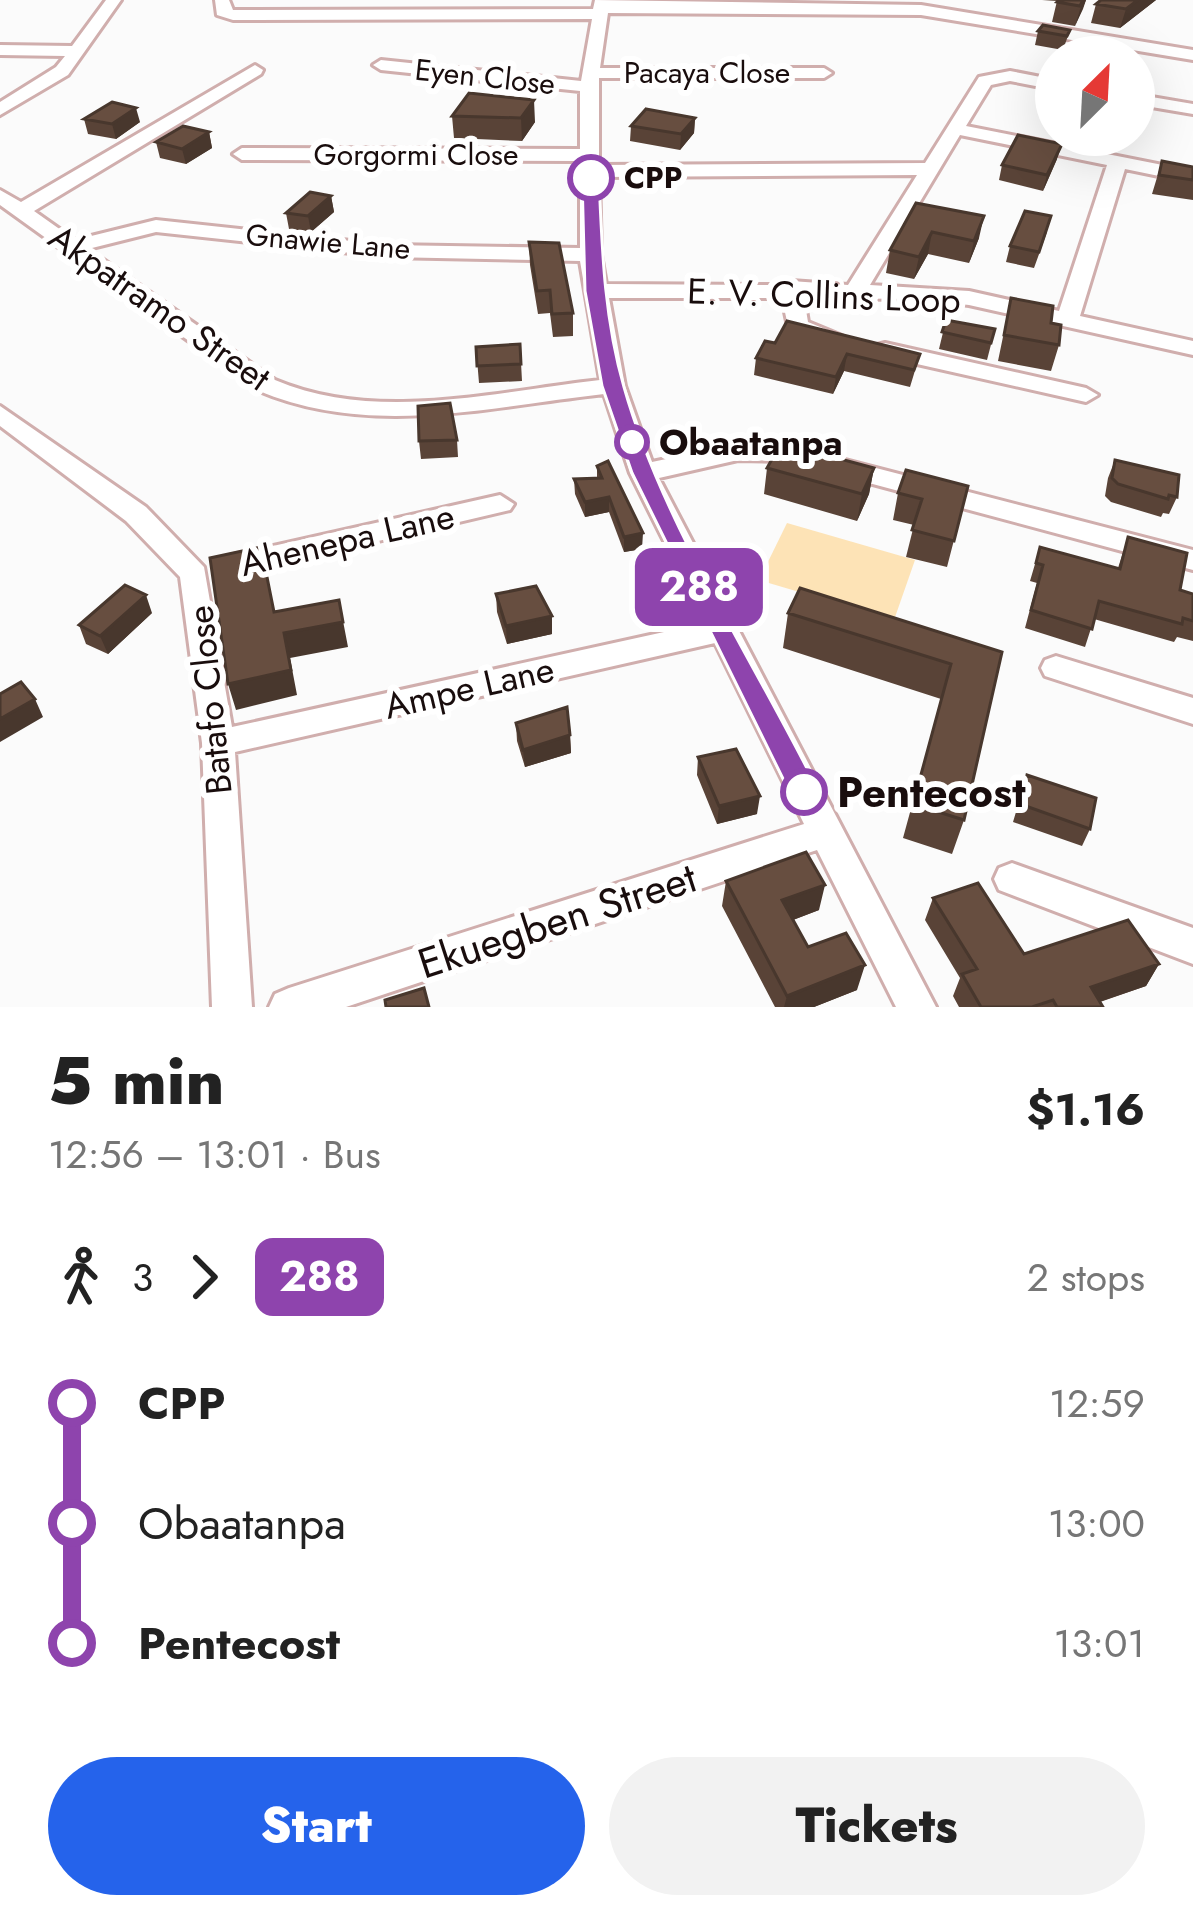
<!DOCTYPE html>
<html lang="en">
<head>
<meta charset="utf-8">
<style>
  :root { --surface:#fff; --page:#f2f2f2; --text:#222; --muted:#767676; --accent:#2563eb }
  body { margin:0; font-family:Jost,sans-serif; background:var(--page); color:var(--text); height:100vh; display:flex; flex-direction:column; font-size:45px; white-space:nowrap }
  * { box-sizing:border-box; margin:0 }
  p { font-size:39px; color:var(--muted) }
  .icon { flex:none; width:66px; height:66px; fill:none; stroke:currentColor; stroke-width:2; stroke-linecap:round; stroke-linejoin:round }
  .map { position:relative; height:1007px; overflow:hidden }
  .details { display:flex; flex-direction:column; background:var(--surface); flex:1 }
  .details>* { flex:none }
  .badge { padding:0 24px; border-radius:18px; font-size:42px; line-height:78px }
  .needle { width:78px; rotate:24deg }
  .fabs { position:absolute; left:1035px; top:36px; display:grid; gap:24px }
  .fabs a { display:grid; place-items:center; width:120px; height:120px; border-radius:50%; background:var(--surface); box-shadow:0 12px 48px #0002; font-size:60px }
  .map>.badge { position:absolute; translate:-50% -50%; box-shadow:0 0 0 6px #fff }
  .legs { display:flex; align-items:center; gap:18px; height:132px; padding:0 48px; font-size:39px }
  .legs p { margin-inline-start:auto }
  .headline { display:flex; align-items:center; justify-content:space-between; height:204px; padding:0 48px }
  h1 { font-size:66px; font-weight:800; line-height:90px }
  .cta { display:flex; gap:24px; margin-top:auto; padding:24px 48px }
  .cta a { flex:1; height:138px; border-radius:72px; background:var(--accent); color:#fff; font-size:48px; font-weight:800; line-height:138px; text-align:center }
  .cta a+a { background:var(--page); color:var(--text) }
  ul { padding:0 48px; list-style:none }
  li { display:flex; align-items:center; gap:42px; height:120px; font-size:45px }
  li i { display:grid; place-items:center; width:18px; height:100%; margin:0 15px; background:currentColor }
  li i::after { content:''; width:30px; height:30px; margin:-15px; border:9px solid; border-radius:50%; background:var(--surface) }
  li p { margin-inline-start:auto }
  li:first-child i { background:linear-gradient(#0000 50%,currentColor 0) }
  li:last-child i { background:linear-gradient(currentColor 50%,#0000 0) }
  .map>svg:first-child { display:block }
  .green { fill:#fde3b6 }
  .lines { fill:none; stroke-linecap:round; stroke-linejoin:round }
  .minor-casing { stroke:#d0aead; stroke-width:6 }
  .minor { fill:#fff; fill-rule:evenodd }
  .wall { fill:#594337 }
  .shaded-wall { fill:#48372d }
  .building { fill:#674e40; stroke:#48372d; stroke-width:3 }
  .line-1 { fill:#8e44ad; stroke:#fff; stroke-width:3 }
  .stop-1-dot { fill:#fff; stroke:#8e44ad; stroke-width:6 }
  .labels { text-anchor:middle; stroke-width:12; stroke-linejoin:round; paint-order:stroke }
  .far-street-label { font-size:30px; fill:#190d0d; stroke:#fff }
  .far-stop-label { font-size:30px; font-weight:bold; fill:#190d0d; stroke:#fff; text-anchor:start }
  .street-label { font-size:36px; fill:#190d0d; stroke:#fff }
  .stop-label { font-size:36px; font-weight:bold; fill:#190d0d; stroke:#fff; text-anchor:start }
  .near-stop-label { font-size:42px; font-weight:bold; fill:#190d0d; stroke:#fff; text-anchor:start }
  .near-street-label { font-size:42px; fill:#190d0d; stroke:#fff }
</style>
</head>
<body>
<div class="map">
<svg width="1193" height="1007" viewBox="0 0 1193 1007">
  <rect width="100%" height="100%" fill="#fbfbfb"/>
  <!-- green -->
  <path class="green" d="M787 523 915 560 894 620 759 580Z"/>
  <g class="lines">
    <defs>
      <path id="minor" d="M106 0H121L68 75 0 115V102L56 67 65 56 0 55V45L72 46Z
        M215 0H229L233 10 593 9 595 0 921 5 1193 50V60L921 15 608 13 600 68H824L832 73 824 78H599V165L925 163 979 77 1010 71 1056 80V90L1010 81 991 85 966 126 1193 171V183L1125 169 1080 316 1193 341V355L969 305 917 299 804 298 808 322 842 336 831 343 789 331 782 298H609L625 386 652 462 738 444 787 445 1193 550V570L787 461 738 460 659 478 936 1007H896L817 850 346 1007H269L275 994 289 988 804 824 715 643 235 752 252 1007H212L202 743 180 577 126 521 0 426V406L146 507 204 567 232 727 705 623 630 473 604 394C488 407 368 438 257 390L0 205V190L21 202 255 65 263 70 261 74 34 211 75 240 156 220 388 245 580 248V161L242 160 233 154 242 148 580 149V91L381 70 373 65 381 60 581 81 592 19 233 20 217 15ZM960 135 1107 165 1059 311 969 291 870 285ZM917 175 848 285 791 281 782 285 606 284 601 255 599 177ZM156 232 388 257 580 261 600 380C493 392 377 423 275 380L88 249Z
        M1134 94 1193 104V114L1134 104Z
        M885 343 1086 388 1098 395 1086 402 877 355 873 350 877 345Z
        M500 495 514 504 510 510 229 576 219 573 215 566 219 559 229 556Z
        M1056 656 1193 698V724L1045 676 1041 668 1045 660Z
        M1012 863 1193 928V964L999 890 994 879 999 868Z"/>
    </defs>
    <!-- minor casing -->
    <use href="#minor" class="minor-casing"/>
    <!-- minor -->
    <use href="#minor" class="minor"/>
  </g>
  <!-- wall -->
  <path class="wall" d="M1042 0H1086L1075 26 1052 22 1057 1Z
    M1101 0H1156L1120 28 1091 23 1096 4Z
    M1070 30 1063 50 1035 45 1038 31Z
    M469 93 535 122 522 141 454 138 452 116Z
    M695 118 694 133 680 150 630 141 631 126Z
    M84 119 140 122 116 139 88 134Z
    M209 132 212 148 186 164 160 158 156 142Z
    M1057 159 1043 191 999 180 1002 165Z
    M1162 161 1193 167V200L1152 194Z
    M331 196 334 212 311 232 289 229 286 213Z
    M916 203 979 238 969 263 928 254 914 279 886 273 890 250Z
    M1047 232 1034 268 1006 262 1010 246Z
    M529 242 573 313V336L553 337 550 313 538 314 530 265Z
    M1011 298 1051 323 1059 345 1051 371 998 361Z
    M946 320 995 329 987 360 939 349Z
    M775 343 920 354 910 387 844 371 833 394 754 375 756 358Z
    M520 344 522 381 479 383 476 347Z
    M457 440 458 457 421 459 419 441Z
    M1115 460 1177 497 1169 514 1163 513 1161 517 1111 502 1105 496 1108 478Z
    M597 466 642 549 624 552 609 512 585 517 575 494 574 479 597 478Z
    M767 468H874L869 494 857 521 764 494Z
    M968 486 947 567 906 557 914 525 893 520 898 493Z
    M1128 537 1180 590 1193 594V641L1177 637 1174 642 1094 619 1085 647 1025 628 1037 583 1030 581 1040 547 1118 568Z
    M496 594 552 616V634L507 644 497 612Z
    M152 613 108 654 86 644 79 625Z
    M788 613 1002 652 964 820 952 854 903 838 941 699 783 648Z
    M516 723 570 735 571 753 525 767 517 741Z
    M698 757 757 814 717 824 697 775Z
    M1027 775 1090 829 1082 846 1013 822Z
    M726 881 819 910 793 920 808 947 857 990 814 1007H775L722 906Z
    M933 898 1024 954 1159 964 1146 986 1100 1002 1103 1007H959L953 996 960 978 925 920Z"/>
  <!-- shaded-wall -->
  <path class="shaded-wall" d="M1083 0H1086L1083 9 1075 26Z
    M1138 0H1156L1120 28 1126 9Z
    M534 100 535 122 522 141 521 118Z
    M136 108 140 122 116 139 112 124Z
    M695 118 694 133 680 150 681 134Z
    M209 132 212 148 186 164 182 149Z
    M1062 144 1057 159 1043 191 1047 175Z
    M331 196 334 212 311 232 308 216Z
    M984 216 979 238 969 263 974 241Z
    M932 232 928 254 914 279 919 257Z
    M847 354 844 371 833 394 836 377Z
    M874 468 869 494 857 521 862 494Z
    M609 497V512L585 517V502Z
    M643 533 642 549 624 552V537Z
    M146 595 152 613 108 654 100 636Z
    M339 600 348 647 290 658 297 695 236 710 228 684 284 633Z
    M552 616V634L507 644 506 626Z
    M35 699 43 717 0 742V719Z
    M570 735 571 753 525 767 523 750Z
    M760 796 757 814 717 824 719 806Z
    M825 885 819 910 777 926 782 900Z
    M1159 964 1146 986 1084 1007 1091 987Z
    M865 965 857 990 814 1007H784L787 996Z"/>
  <!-- building -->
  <path class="building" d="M1059 0H1083L1080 6 1057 2Z
    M1101 0H1138L1126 9 1096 4Z
    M1043 25 1070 30 1067 36 1038 31Z
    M469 93 534 100 521 118 452 116Z
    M112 102 136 108 112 124 84 119Z
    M646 109 695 118 681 134 631 126Z
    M183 126 209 132 182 149 156 142Z
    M1018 135 1062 144 1047 175 1002 165Z
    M1162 161 1193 167V180L1159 175Z
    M310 192 331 196 308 216 286 213Z
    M916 203 984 216 974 241 932 232 919 257 890 250Z
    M1025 211 1051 216 1039 252 1010 246Z
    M529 242 559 243 573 313 552 314 550 290 537 291Z
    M1011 298 1053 306 1051 323 1061 325 1059 345 1004 335Z
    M946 320 995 329 991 343 942 332Z
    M787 321 920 354 914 370 847 354 836 377 756 358 765 341 775 343Z
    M520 344 521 364 477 366 476 347Z
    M450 403 457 440 419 441 418 406Z
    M781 443 874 468 862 494 767 468Z
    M1115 460 1179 475 1177 497 1169 495 1168 499 1118 484 1112 478Z
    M608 461 643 533 624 537 609 497 585 502 574 479 602 478 597 466Z
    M906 470 968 486 954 541 912 530 922 499 898 493Z
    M1128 537 1187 553 1180 590 1193 594V621L1183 618 1182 624 1099 601 1092 629 1031 610 1043 565 1036 563 1040 547 1120 569Z
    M261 547 274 612 339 600 343 622 284 633 291 670 228 684 210 558Z
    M125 585 146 595 100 636 79 625Z
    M536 586 552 616 506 626 496 594Z
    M800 588 1002 652 964 820 913 804 951 664 788 613Z
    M21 682 35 699 0 719V694Z
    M567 707 570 735 523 750 516 723Z
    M736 749 760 796 719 806 698 757Z
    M1027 775 1096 798 1090 829 1020 804Z
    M806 852 825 885 782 900 808 947 846 933 865 965 787 996 726 881Z
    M978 883 1024 954 1128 920 1159 964 1091 987 1103 1007H1057L1053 1000 1032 1007H981L962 974 977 969 933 898Z
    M424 988 429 1007H386L385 1000Z"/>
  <!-- line-1 -->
  <path class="line-1" d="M591 173 599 178C602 248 604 318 624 387 663 525 755 662 819 792L814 801 804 804 794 801 632 473 602 386 585 291 582 178Z"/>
  <!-- markers -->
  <g class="stop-1-dot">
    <circle cx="591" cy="178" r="21"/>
    <circle cx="632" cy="442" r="15"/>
    <circle cx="804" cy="792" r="21"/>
  </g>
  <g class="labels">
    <!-- far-street labels -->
    <g class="far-street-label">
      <text x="707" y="83">Pacaya Close</text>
      <text transform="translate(485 77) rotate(6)" y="10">Eyen Close</text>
      <text x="416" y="165">Gorgormi Close</text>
      <text transform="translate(328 242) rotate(5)" y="10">Gnawie Lane</text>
    </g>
    <!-- far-stop labels -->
    <g class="far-stop-label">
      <text x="624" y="188">CPP</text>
    </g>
    <!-- street labels -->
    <g class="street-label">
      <text transform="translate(824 295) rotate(2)" y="13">E. V. Collins Loop</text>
      <text transform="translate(160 307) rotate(35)" y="13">Akpatramo Street</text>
      <text transform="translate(347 539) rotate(-13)" y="13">Ahenepa Lane</text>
      <text transform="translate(469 687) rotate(-13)" y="13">Ampe Lane</text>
      <text transform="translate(209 700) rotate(-96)" y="13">Batafo Close</text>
    </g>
    <!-- stop labels -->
    <g class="stop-label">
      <text x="659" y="455">Obaatanpa</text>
    </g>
    <!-- near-stop labels -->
    <g class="near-stop-label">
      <text x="837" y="807">Pentecost</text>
    </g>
    <!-- near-street labels -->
    <g class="near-street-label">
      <text transform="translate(557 920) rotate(-18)" y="15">Ekuegben Street</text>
    </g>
  </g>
</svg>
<div class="fabs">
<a><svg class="needle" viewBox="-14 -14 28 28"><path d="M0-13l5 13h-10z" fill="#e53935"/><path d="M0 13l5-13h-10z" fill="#767676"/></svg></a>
</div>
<b class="badge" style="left:699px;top:587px;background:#8e44ad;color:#fff">288</b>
</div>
<section class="details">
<div class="headline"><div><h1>5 min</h1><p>12:56 – 13:01 · Bus</p></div><b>$1.16</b></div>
<div class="legs"><svg class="icon" aria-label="walk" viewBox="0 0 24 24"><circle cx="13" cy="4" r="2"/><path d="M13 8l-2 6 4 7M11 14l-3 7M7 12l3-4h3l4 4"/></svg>3<svg class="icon" aria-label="forward" viewBox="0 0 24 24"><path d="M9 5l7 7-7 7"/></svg><b class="badge" style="background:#8e44ad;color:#fff">288</b><p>2 stops</p></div>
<ul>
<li><i style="color:#8e44ad"></i><b>CPP</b><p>12:59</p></li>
<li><i style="color:#8e44ad"></i><span>Obaatanpa</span><p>13:00</p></li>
<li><i style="color:#8e44ad"></i><b>Pentecost</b><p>13:01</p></li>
</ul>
<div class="cta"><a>Start</a><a>Tickets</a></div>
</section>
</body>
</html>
